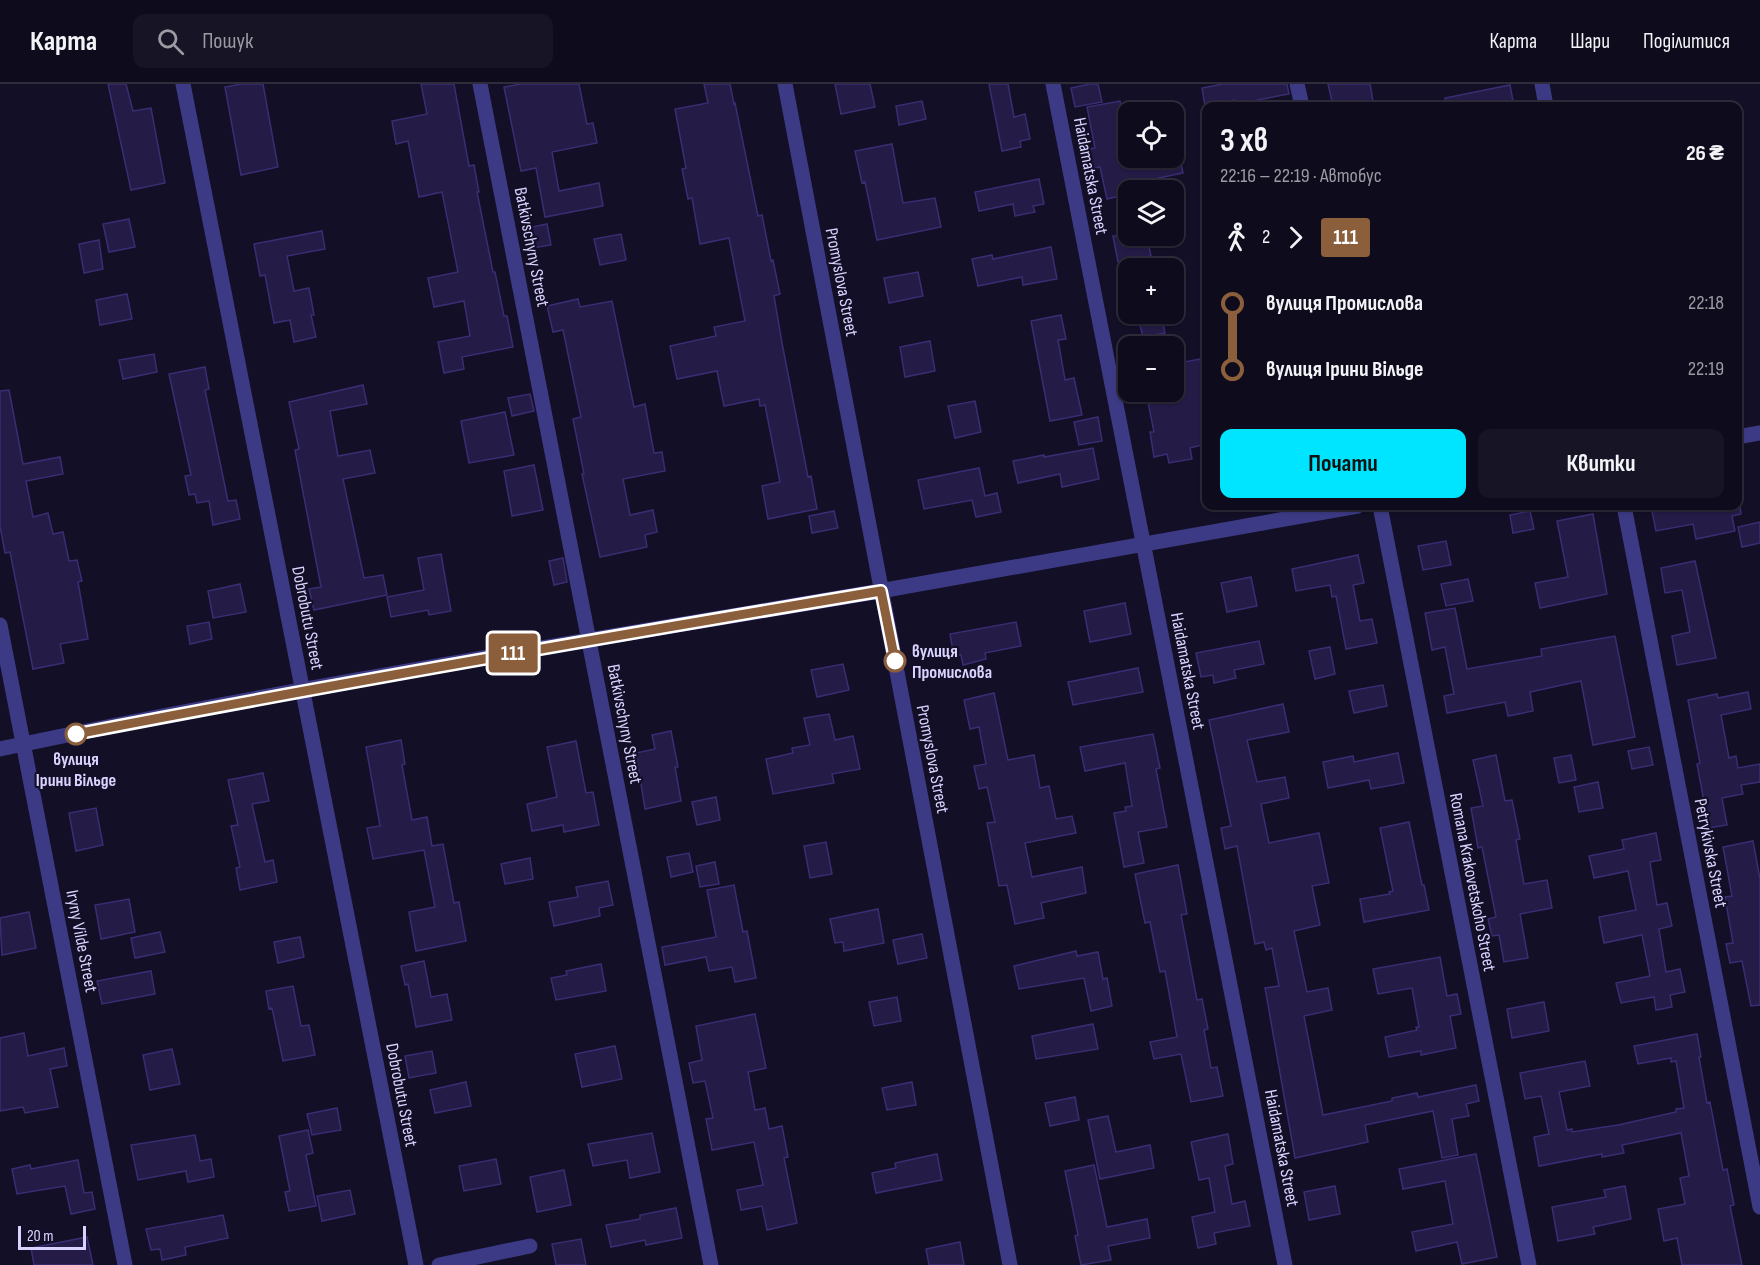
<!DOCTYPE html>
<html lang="uk">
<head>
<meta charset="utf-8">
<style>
  :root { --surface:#0e0b1c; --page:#171425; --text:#f1f3f6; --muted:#9b9ba3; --line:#2e2b3b; --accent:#00e5ff }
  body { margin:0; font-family:"Sofia Sans Condensed",sans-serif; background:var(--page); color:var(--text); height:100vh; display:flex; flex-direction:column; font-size:22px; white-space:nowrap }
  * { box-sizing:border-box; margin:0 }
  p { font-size:20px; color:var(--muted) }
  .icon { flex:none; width:33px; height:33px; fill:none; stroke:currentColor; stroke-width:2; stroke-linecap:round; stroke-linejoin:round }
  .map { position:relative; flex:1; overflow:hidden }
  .side { position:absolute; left:1202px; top:18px; width:540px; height:408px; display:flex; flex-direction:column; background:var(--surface); border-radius:12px; box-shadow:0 2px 4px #0004,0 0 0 2px var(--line) }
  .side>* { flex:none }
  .badge { padding:0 12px; border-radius:4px; font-size:21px; line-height:39px }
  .tools { position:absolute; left:1118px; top:18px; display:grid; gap:12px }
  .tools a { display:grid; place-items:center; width:66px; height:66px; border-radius:12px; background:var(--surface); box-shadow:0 2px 4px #0004,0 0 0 2px var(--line); font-size:30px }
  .scale { position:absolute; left:18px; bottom:15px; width:68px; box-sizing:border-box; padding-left:6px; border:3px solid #d9d4ff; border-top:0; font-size:16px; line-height:21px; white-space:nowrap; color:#d9d4ff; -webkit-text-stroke:4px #130f26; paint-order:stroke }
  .map>.badge { position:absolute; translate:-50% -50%; box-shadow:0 0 0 3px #fff }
  .legs { display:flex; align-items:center; gap:9px; height:66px; padding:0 18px; font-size:20px }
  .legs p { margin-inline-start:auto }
  .summary { display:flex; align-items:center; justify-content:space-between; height:102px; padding:0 18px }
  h1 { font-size:33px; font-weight:700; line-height:45px }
  .cta { display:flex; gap:12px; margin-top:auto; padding:12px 18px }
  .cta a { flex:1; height:69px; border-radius:12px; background:var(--accent); color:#111; font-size:24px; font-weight:700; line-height:69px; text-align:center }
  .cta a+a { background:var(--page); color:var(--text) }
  ul { padding:0 18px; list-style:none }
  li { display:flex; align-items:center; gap:21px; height:66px; font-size:22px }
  li i { display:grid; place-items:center; width:9px; height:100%; margin:0 8px; background:currentColor }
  li i::after { content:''; width:15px; height:15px; margin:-8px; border:4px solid; border-radius:50%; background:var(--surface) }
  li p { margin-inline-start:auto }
  li:first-child i { background:linear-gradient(#0000 50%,currentColor 0) }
  li:last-child i { background:linear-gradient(currentColor 50%,#0000 0) }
  header { display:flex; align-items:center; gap:36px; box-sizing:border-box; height:84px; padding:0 30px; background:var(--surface); border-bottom:2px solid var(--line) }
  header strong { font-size:28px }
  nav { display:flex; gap:33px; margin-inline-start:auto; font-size:21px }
  .search { width:420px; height:54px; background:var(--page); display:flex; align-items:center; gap:15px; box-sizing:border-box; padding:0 21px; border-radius:12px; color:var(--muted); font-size:22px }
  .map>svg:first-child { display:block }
  .building { fill:#241b47; stroke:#3b2d73; stroke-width:1.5 }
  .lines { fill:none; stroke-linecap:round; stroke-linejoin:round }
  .minor { stroke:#3d3a85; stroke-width:15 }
  .line-1-casing { stroke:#fff; stroke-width:14 }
  .line-1 { stroke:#8b5e3c; stroke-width:9 }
  .stop-1-dot { fill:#fff; stroke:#8b5e3c; stroke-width:3 }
  .labels { text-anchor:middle; stroke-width:4.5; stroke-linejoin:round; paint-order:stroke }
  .street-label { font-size:18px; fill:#d9d4ff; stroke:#130f26 }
  .stop-label { font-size:18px; font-weight:bold; fill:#d9d4ff; stroke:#130f26; text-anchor:start }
</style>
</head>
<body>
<header>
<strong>Карта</strong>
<div class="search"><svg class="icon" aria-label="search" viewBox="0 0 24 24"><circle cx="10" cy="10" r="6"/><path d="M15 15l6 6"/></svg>Пошук</div>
<nav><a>Карта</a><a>Шари</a><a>Поділитися</a></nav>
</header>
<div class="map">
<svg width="1760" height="1181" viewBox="0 0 1760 1181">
  <rect width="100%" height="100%" fill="#130f26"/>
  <!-- building -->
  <path class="building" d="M108 0H126L133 27 151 24 165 99 131 106Z
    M241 0H263L278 83 241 91 225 3Z
    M421 0H454L469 82 474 81 479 108H477L493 188H495L504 232H507L513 263 462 273 464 285 444 289 438 258 470 252 464 217 434 223 428 194 458 188 442 108 419 113 408 57 396 60 392 37 427 30Z
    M521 0H579L587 40 593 39 597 59 552 68 559 107 599 99 603 122 545 133 536 84 521 87 504 3Z
    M704 0H730L734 20 735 19 758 132 762 131 771 177 773 176 780 210 774 212 782 259 808 393 811 392 817 425 768 435 762 402 780 398 765 321 760 322 759 315 724 322 717 287 677 295 670 262 716 252 714 243 745 237 729 154 700 160 692 114 688 115 682 85 686 84 675 25 708 19Z
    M835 0H870L875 23 841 30Z
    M989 0H1008L1014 33 1025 30 1030 55 1020 57 1021 63 1002 67Z
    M1090 0H1098L1102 18 1075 23 1071 4Z
    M1223 0H1287L1289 10 1252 17 1253 22H1235L1234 16 1205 22 1202 4Z
    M1328 0H1370L1373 17 1333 22Z
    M1510 1 1514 22H1446L1445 14Z
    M922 17 926 35 899 41 896 22Z
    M1120 17 1125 42 1117 44 1124 80 1154 74H1180L1183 89 1135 99 1136 106H1128V110L1107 115 1100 83 1085 86 1081 66 1095 64 1087 23Z
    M892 60 903 119 935 114 941 143 877 156 865 98 862 99 855 67Z
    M1039 95 1044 120 1033 122 1035 128 1015 132 1013 120 979 127 975 108Z
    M129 135 135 163 109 168 103 140Z
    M547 140 551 161 527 165 523 145Z
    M322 147 325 165 287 172 294 207 309 204 314 231H311L316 253 294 258 290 236 274 239 265 191 260 192 254 160Z
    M621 150 626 176 600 181 594 155Z
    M1113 152H1147L1151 172 1118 178Z
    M99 156 103 185 84 189 79 160Z
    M1051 163 1057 195 1023 201 1022 193 978 202 972 175 992 171 993 175Z
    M918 188 923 212 889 219 884 194Z
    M127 210 132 235 100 241 96 216Z
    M578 215 580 223 612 217 634 323 645 320 654 369 662 368 665 387 623 395 630 431 653 426 657 448 645 451 647 463 600 473 582 390H584L573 335 581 333 563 246 553 248 547 222Z
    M1137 230H1161L1165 249 1143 253Z
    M1061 231 1066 255 1058 256 1065 296 1074 294 1082 331 1050 337 1031 237Z
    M930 257 935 287 905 293 900 263Z
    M154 270 157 288 123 295 119 276Z
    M1200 275 1206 307V360L1190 364 1192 375 1169 379 1167 370 1154 373 1150 348H1154L1146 308H1173V280Z
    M205 283 209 305 205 306 228 417 236 416 240 435 213 441 209 417 197 419 195 410 189 411 185 392 191 391 169 290Z
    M363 301 367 320 330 327 338 372 370 366 375 389 343 395 364 494 383 491 387 511 314 526 309 505 321 503 295 366 299 365 289 318Z
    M9 306 23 380 60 373 63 390 26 397 33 433 48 429 53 450 63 448 69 477 77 476 82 497 78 498 88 555 60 560 64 579 33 585 10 468 5 469 0 442V307Z
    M530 310 534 327 512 332 508 314Z
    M975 317 981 348 955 354 948 322Z
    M505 328 514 371 469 379 461 337Z
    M1098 333 1102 357 1079 361 1074 338Z
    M1093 364 1099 395 1062 403 1060 390 1018 399 1013 377 1044 371V373Z
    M534 381 543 426 512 432 504 387Z
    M979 384 985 412 997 409 1001 428 976 433 972 416 924 425 918 396Z
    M1651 422H1740L1741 430 1732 432 1735 447 1696 455 1693 440 1656 447Z
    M834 427 838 444 812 449 809 432Z
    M1530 427 1534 445 1513 449 1510 431Z
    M1593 430 1607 510 1540 524 1535 499 1568 493 1557 437Z
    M1760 438V459L1742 463 1738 443Z
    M1446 457 1451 481 1423 486 1418 462Z
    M441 470 451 527 429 531 428 526 391 533 387 513 424 506 418 474Z
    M1358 471 1364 499 1353 501 1360 537 1372 535 1377 559 1346 565 1336 512 1332 513 1330 501 1296 507 1292 485Z
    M563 474 567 498 554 501 549 477Z
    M1695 477 1716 574 1677 581 1672 552 1690 548 1682 506 1665 509 1661 484Z
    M1251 493 1257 522 1227 528 1221 499Z
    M1468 495 1473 517 1446 522 1441 500Z
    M240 500 246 528 213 534 208 507Z
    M1125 519 1131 550 1090 558 1084 527Z
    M1455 524 1467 585 1542 572 1541 565 1615 552 1635 653 1593 661 1581 597 1530 608 1533 627 1508 632 1505 618 1447 629 1444 612 1454 610 1445 563 1432 566 1425 529Z
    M209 538 212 555 190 560 187 542Z
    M1016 538 1021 562 985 569 986 575 963 581 961 571 954 572 950 550Z
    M1259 557 1264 580 1234 586 1236 594 1214 599 1213 591 1201 593 1196 569Z
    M1330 563 1335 590 1315 595 1309 567Z
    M843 580 849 606 817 613 811 586Z
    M1138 584 1143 608 1073 621 1068 598Z
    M1383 601 1387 622 1354 629 1349 607Z
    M1748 608 1751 625 1721 631 1729 674 1736 672 1738 684 1760 680V698L1741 701 1743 710 1722 714 1727 741 1709 744 1697 680 1700 679 1688 616 1717 610 1718 614Z
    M994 609 1008 676 1034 671 1040 704 1049 702 1056 735 1072 732 1076 749 1025 759 1032 793 1082 783 1086 809 1041 819 1044 834 1015 840 1007 801 999 802 987 739 995 738 987 703 979 705 974 682 986 680 979 643 970 645 964 616Z
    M1283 620 1289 648 1247 656 1257 698 1285 693 1289 714 1261 720 1269 759 1319 749 1329 799 1312 802 1320 841 1294 847 1307 908 1328 904 1332 926 1304 932 1323 1031 1392 1017V1014L1417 1009 1418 1013 1476 1001 1479 1017 1466 1020 1469 1032 1452 1035 1458 1071 1442 1074 1433 1027 1365 1041 1368 1058 1295 1074 1265 904 1279 902 1272 864 1266 866 1264 858 1255 860 1237 762 1225 765 1221 744 1231 742 1209 636Z
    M829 630 835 656 853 652 860 685 832 690 834 699 773 710 766 675 793 669 792 664 810 661 804 634Z
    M671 647 678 683H675L681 717 645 725 636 669 655 665 652 651Z
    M1153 650 1160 684 1156 685 1167 743 1138 748 1144 779 1124 783 1114 729 1126 727 1125 723 1132 722 1125 679 1085 687 1080 663Z
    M401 656 405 680 402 681 412 736 427 733 432 762 443 760 454 819 459 818 466 857 416 867 409 828 435 823 424 766 373 775 367 744 380 742 366 663Z
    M576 657 586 709 593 708 599 741 564 748 563 741 532 747 527 720 557 713 547 663Z
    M1649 663 1653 681 1632 685 1628 667Z
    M1398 669 1404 699 1371 705 1369 696 1328 704 1323 678 1353 672 1354 678Z
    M1496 671 1505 717 1512 716 1520 755 1516 756 1524 800 1547 796 1552 824 1520 830 1528 874 1504 878 1499 851 1492 852 1488 835 1496 833 1482 763 1478 764 1471 724 1483 722 1473 676Z
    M1571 671 1576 696 1559 699 1554 674Z
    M263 689 269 717 252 720 265 778 273 776 277 798 240 806 236 784 240 783 231 742 238 741 228 696Z
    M1598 698 1603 724 1579 728 1574 703Z
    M716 713 720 736 697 741 692 718Z
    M96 724 103 761 76 767 69 729Z
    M1409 738 1422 801H1424L1429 826 1364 838 1360 815 1390 810 1389 808 1393 807 1380 744Z
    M1656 749 1661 776 1650 778 1657 821 1667 819 1672 842 1659 845 1666 888 1680 885 1685 908 1670 911 1672 923 1656 926 1654 913 1621 919 1616 899 1650 892 1642 851 1604 859 1599 833 1636 826 1628 787 1594 794 1589 772 1624 765 1622 756Z
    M1753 757 1760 795V921L1751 922 1742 877 1730 879 1726 860 1733 859 1725 813 1732 812 1723 763Z
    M826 758 832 790 810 794 804 762Z
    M689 769 693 788 671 793 667 773Z
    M530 774 533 795 505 800 501 780Z
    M715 778 719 800 700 803 696 782Z
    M1178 781 1187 830 1181 831 1197 916 1202 915 1208 945 1204 946 1211 984 1217 983 1223 1012 1191 1018 1181 970 1154 975 1150 958 1177 953 1165 887 1160 888 1150 838 1145 839 1135 790Z
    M608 797 613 821 599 824 600 832 554 842 549 818 578 813 576 803Z
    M734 801 743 848 747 847 756 894 735 898 732 883 709 887 706 873 665 881 662 863 716 853 707 806Z
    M129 815 135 848 101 855 95 821Z
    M878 825 884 859 844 867 843 858 835 859 830 835Z
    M29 828 36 864 2 871 0 834Z
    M160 848 165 868 135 874 131 854Z
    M922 850 927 874 898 880 893 856Z
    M300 853 304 873 278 879 274 858Z
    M1076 867 1077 872 1098 868 1103 895 1107 894 1112 922 1091 927 1084 894 1019 905 1014 882Z
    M1440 873 1447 912 1457 910 1461 930 1450 932 1456 964 1421 971V967L1389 973 1385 953 1417 946 1416 943H1419L1412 904 1378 910 1373 885Z
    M424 877 431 913 447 910 452 936 416 943 408 900 405 901 401 882Z
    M601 880 606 907 556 916 551 894 567 891 566 887Z
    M151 887 155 910 102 920 97 897Z
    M293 902 301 942 309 941 315 971 283 977 272 924 269 925 266 907Z
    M897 913 901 937 874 942 869 918Z
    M1544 918 1549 947 1512 954 1507 925Z
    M755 930 766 984 748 988 755 1026 765 1024 769 1045 782 1042 788 1073 784 1074 797 1139 767 1146 762 1122 741 1126 737 1106 763 1101 754 1058 712 1066 706 1035 713 1034 705 997 693 999 689 979 702 976 696 942Z
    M1093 940 1098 965 1036 975 1032 952Z
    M24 949 28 972 64 964 67 982 50 985 58 1023 25 1029 23 1023 0 1027V954Z
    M1697 950 1701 973H1699L1707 1019 1710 1018 1723 1086 1727 1085 1734 1121 1730 1122 1742 1181H1682L1677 1154 1664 1157 1658 1125 1685 1120 1680 1094 1689 1092 1681 1049 1622 1061 1624 1069 1602 1073V1070L1539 1082 1534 1053 1549 1050 1541 1012 1525 1015 1520 989 1585 977 1590 1002 1559 1008 1567 1046 1572 1045V1048L1618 1041 1676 1028V1025L1684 1024 1676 977 1671 978V974L1638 980 1634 962Z
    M615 962 622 995 582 1003 575 970Z
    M172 965 180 1000 150 1006 143 971Z
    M432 967 436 989 409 994 405 972Z
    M466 998 471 1022 435 1029 430 1006Z
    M912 998 916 1021 887 1026 882 1004Z
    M1075 1013 1079 1036 1050 1042 1045 1019Z
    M337 1024 341 1046 312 1051 307 1030Z
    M1108 1032 1116 1068 1150 1061 1154 1084 1100 1095 1088 1036Z
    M308 1046 313 1069 306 1071 316 1122 289 1127 285 1108 290 1107 279 1052Z
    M652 1049 660 1088 630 1094 627 1076 593 1082 588 1060Z
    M1228 1050 1233 1080 1225 1082 1232 1120 1245 1117 1250 1142 1214 1149 1216 1160 1198 1164 1192 1133 1215 1128 1209 1094 1199 1096 1191 1058Z
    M195 1051 200 1077 211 1075 214 1093 188 1098 186 1087 138 1096 131 1061Z
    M937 1070 942 1096 876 1109 872 1089 896 1084 895 1079Z
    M1476 1070 1497 1173 1462 1180 1457 1158 1416 1167 1412 1148 1453 1140 1445 1097 1403 1105 1399 1085Z
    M496 1075 501 1100 464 1107 459 1082Z
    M78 1076 84 1109 92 1108 95 1125 71 1130 65 1102 17 1110 12 1085 30 1081 31 1085Z
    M1094 1081 1107 1143 1147 1135 1150 1154 1108 1162 1111 1176 1081 1181 1075 1152 1078 1151 1065 1087Z
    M564 1086 571 1121 537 1128 530 1093Z
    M1335 1102 1340 1130 1309 1136 1304 1108Z
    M1625 1102 1631 1135 1593 1143 1595 1150 1558 1157 1552 1123 1606 1113 1604 1106Z
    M350 1106 355 1130 322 1137 317 1112Z
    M676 1124 682 1154 646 1161 645 1156 611 1163 606 1141 640 1135V1131Z
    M223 1131 228 1154 185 1163 186 1171 162 1176 160 1165 151 1166 146 1145Z
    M87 1153 93 1181H34L31 1164Z
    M581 1155 586 1181H556L552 1160Z
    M960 1158 964 1181H929L926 1165Z"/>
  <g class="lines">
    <!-- minor -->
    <path class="minor" d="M183 0 416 1181
      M480 0 711 1181
      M785 0 1010 1181
      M1053 0 1285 1181
      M1297 0 1302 22
      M1542 0 1546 22
      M1737 353 1760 349
      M1380 422 1529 1181
      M1624 422 1760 1123
      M0 541 125 1181
      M0 665C292 603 586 557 880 507 1040 480 1199 451 1358 422
      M439 1181 530 1162"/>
  </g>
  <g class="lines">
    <defs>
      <path id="line-1" d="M76 650C344 598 612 552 881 507L895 577"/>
    </defs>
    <!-- line-1 casing -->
    <use href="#line-1" class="line-1-casing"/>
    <!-- line-1 -->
    <use href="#line-1" class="line-1"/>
  </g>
  <!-- markers -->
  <g class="stop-1-dot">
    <circle cx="895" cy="577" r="10"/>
    <circle cx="76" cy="650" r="10"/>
  </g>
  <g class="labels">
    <!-- street labels -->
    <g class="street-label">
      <text transform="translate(1091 92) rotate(79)" y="6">Haidamatska Street</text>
      <text transform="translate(532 163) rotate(79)" y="6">Batkivschyny Street</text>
      <text transform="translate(842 198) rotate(79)" y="6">Promyslova Street</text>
      <text transform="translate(308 534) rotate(79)" y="6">Dobrobutu Street</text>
      <text transform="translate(1188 587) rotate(79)" y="6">Haidamatska Street</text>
      <text transform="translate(625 640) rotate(79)" y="6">Batkivschyny Street</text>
      <text transform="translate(933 675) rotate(79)" y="6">Promyslova Street</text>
      <text transform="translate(1711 769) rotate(79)" y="6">Petrykivska Street</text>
      <text transform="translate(1473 798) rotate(79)" y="6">Romana Krakovetskoho Street</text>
      <text transform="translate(82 857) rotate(79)" y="6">Iryny Vilde Street</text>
      <text transform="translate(402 1011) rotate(79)" y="6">Dobrobutu Street</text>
      <text transform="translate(1282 1064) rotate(79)" y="6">Haidamatska Street</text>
    </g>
    <!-- stop labels -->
    <g class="stop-label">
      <text x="912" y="573">вулиця<tspan x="912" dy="21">Промислова</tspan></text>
      <text x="76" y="681" text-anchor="middle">вулиця<tspan x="76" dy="21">Ірини Вільде</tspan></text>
    </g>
  </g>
</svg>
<div class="tools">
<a><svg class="icon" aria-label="locate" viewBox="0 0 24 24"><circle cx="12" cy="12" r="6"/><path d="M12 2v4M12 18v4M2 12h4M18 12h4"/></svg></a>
<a><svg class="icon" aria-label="layers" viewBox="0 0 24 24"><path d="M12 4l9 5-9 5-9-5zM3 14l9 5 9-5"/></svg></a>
<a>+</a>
<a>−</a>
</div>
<div class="scale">20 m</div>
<b class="badge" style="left:513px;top:569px;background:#8b5e3c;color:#fff">111</b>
<section class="side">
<div class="summary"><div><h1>3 хв</h1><p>22:16 – 22:19 · Автобус</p></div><b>26 ₴</b></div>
<div class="legs"><svg class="icon" aria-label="walk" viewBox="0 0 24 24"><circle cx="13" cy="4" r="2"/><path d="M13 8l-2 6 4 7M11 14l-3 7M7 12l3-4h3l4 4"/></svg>2<svg class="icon" aria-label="forward" viewBox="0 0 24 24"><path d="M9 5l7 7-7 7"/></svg><b class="badge" style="background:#8b5e3c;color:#fff">111</b></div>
<ul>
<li><i style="color:#8b5e3c"></i><b>вулиця Промислова</b><p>22:18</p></li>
<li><i style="color:#8b5e3c"></i><b>вулиця Ірини Вільде</b><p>22:19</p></li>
</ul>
<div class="cta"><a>Почати</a><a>Квитки</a></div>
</section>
</div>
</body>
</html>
